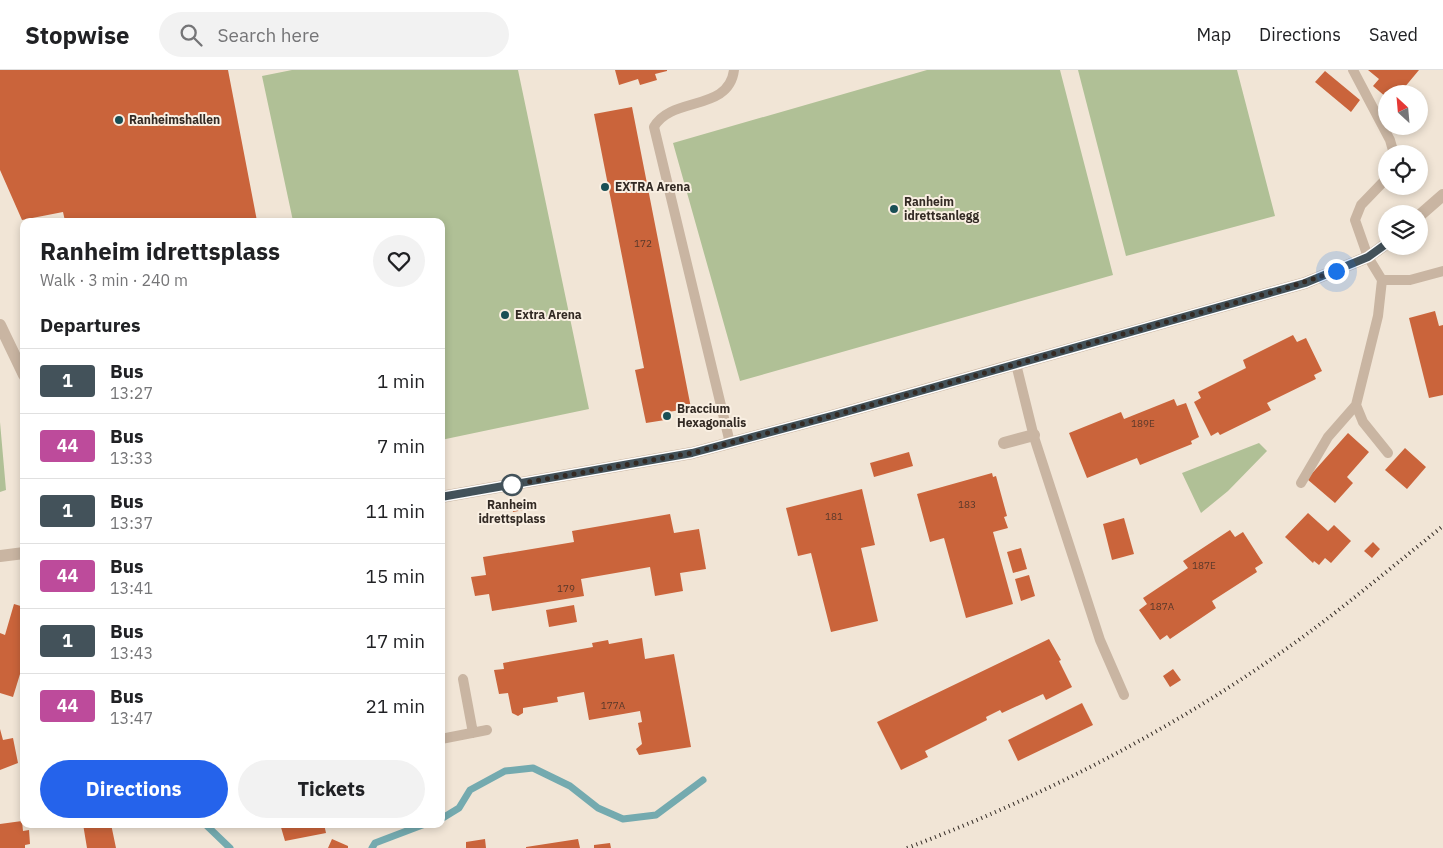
<!DOCTYPE html>
<html lang="en">
<head>
<meta charset="utf-8">
<style>
  :root { --surface:#fff; --page:#f2f2f2; --text:#202124; --muted:#757577; --line:#e0e0e0; --accent:#2563eb }
  body { margin:0; font-family:"IBM Plex Sans",sans-serif; background:var(--page); color:var(--text); height:100vh; display:flex; flex-direction:column; font-size:19px; white-space:nowrap }
  * { box-sizing:border-box; margin:0 }
  p { font-size:16px; color:var(--muted) }
  .icon { flex:none; width:28px; height:28px; fill:none; stroke:currentColor; stroke-width:2; stroke-linecap:round; stroke-linejoin:round }
  .map { position:relative; flex:1; overflow:hidden }
  .panel { position:absolute; left:20px; top:148px; width:425px; height:610px; display:flex; flex-direction:column; background:var(--surface); border-radius:10px; box-shadow:0 2px 8px #0003 }
  .panel>* { flex:none }
  .badge { padding:0 10px; border-radius:4px; font-size:18px; line-height:32px }
  .needle { width:32px; rotate:334deg }
  .buttons { position:absolute; left:1378px; top:15px; display:grid; gap:10px }
  .buttons a { display:grid; place-items:center; width:50px; height:50px; border-radius:50%; background:var(--surface); box-shadow:0 2px 8px #0003; font-size:25px }
  .you { position:absolute; width:25px; height:25px; margin:-12px; border:4px solid #fff; border-radius:50%; background:#1a73e8; box-shadow:0 0 0 8px #1a73e833 }
  .map>.badge { position:absolute; translate:-50% -50%; box-shadow:0 0 0 2px #fff }
  h2 { padding:0 20px; font-size:19px; line-height:45px }
  .round { display:grid; place-items:center; flex:none; width:52px; height:52px; border-radius:26px; background:var(--page) }
  .summary { display:flex; align-items:center; justify-content:space-between; height:85px; padding:0 20px }
  h1 { font-size:24px; font-weight:700; line-height:38px }
  .primary-button { display:flex; gap:10px; margin-top:auto; padding:10px 20px }
  .primary-button a { flex:1; height:58px; border-radius:30px; background:var(--accent); color:#fff; font-size:20px; font-weight:700; line-height:58px; text-align:center }
  .primary-button a+a { background:var(--page); color:var(--text) }
  ul { padding:0; list-style:none }
  li { display:flex; align-items:center; gap:15px; height:65px; padding:0 20px; border-top:1px solid var(--line) }
  li div { flex:1 }
  li b { display:block; font-size:19px }
  li em { font-style:normal }
  li .badge { min-width:55px; font-weight:700; text-align:center }
  header { display:flex; align-items:center; gap:30px; box-sizing:border-box; height:70px; padding:0 25px; background:var(--surface); border-bottom:1px solid var(--line) }
  header strong { font-size:24px }
  nav { display:flex; gap:28px; margin-inline-start:auto; font-size:18px }
  .search { width:350px; height:45px; background:var(--page); display:flex; align-items:center; gap:12px; box-sizing:border-box; padding:0 18px; border-radius:28px; color:var(--muted); font-size:19px }
  .map>svg:first-child { display:block }
  .green { fill:#b0c096 }
  .lines { fill:none; stroke-linecap:round; stroke-linejoin:round }
  .stream { stroke:#74aaaf; stroke-width:7 }
  .building { fill:#ca643b }
  .service { stroke:#c9b5a2; stroke-width:10 }
  .minor { stroke:#c9b5a2; stroke-width:12 }
  .tertiary { stroke:#c9b5a2; stroke-width:12 }
  .rail { stroke:#332a24; stroke-width:4; stroke-dasharray:1 4; stroke-linecap:butt }
  .line-casing { stroke:#fff; stroke-width:11 }
  .line { stroke:#43525a; stroke-width:8 }
  .walk { stroke:#332a24; stroke-width:5; stroke-dasharray:0 9 }
  .poi-dot { fill:#194f55; stroke:#f9efe2; stroke-width:2 }
  .stop-dot { fill:#fff; stroke:#43525a; stroke-width:2.5 }
  .labels { text-anchor:middle; stroke-width:4; stroke-linejoin:round; paint-order:stroke }
  .number-label { font-size:10px; fill:#59382a }
  .poi-label { font-size:12px; font-weight:bold; fill:#332a24; stroke:#f9efe2; text-anchor:start }
  .stop-label { font-size:12px; font-weight:bold; fill:#332a24; stroke:#f9efe2 }
</style>
</head>
<body>
<header>
<strong>Stopwise</strong>
<div class="search"><svg class="icon" aria-label="search" viewBox="0 0 24 24"><circle cx="10" cy="10" r="6"/><path d="M15 15l6 6"/></svg>Search here</div>
<nav><a>Map</a><a>Directions</a><a>Saved</a></nav>
</header>
<div class="map">
<svg width="1443" height="778" viewBox="0 0 1443 778">
  <rect width="100%" height="100%" fill="#f1e5d6"/>
  <!-- green -->
  <path class="green" d="M292 0H518L589 339 441 370V151H293L262 6Z
    M927 0H1060L1113 205 740 311 673 73Z
    M1078 0H1237L1275 146 1126 186Z
    M0 352 6 420 0 422Z
    M1259 373 1267 381 1228 421 1201 443 1182 403Z"/>
  <g class="lines">
    <!-- stream -->
    <path class="stream" d="M24 634V677
      M441 749 459 738 470 720 505 701 533 698 570 716 598 738 623 749 656 745 703 710
      M205 754 230 778
      M372 778 375 773 425 754"/>
  </g>
  <!-- building -->
  <path class="building" d="M0 0H228L257 151H65L63 142 22 150 0 100Z
    M615 0H667V1L655 4 657 10 640 15 638 9 619 15Z
    M1368 0H1419L1399 24H1386V27L1373 16 1379 9Z
    M1325 1 1360 30 1351 42 1315 12Z
    M632 37 691 338 663 343 665 350 646 353 635 300 644 298 594 44Z
    M1435 241 1439 256 1443 255V325L1429 328 1409 248Z
    M1293 265 1297 272 1306 268 1322 301 1314 305 1316 309 1267 333 1271 340 1220 365 1218 362 1211 366 1194 332 1201 328 1198 322 1246 298 1243 290Z
    M1174 329 1177 336 1186 333 1199 367 1191 371 1192 374 1140 395 1137 388 1087 408 1069 363 1121 342 1124 349Z
    M1348 363 1369 382 1347 407 1353 413 1335 433 1307 409Z
    M1405 378 1426 397 1407 419 1385 400Z
    M909 382 913 396 874 407 870 393Z
    M992 403 993 407 996 406 1007 446 1004 447 1008 458 993 462 1013 534 966 548 944 468 930 472 917 424Z
    M862 419 875 475 861 478 878 551 831 562 811 483 798 486 786 438Z
    M523 434 524 440 513 442 512 435Z
    M1308 443 1328 461 1334 455 1351 471 1331 493 1325 488 1319 495 1314 491 1313 493 1285 467Z
    M670 444 674 463 699 459 706 499 680 503 683 521 655 526 650 497 581 509 584 526 492 541 489 524 475 526 471 507 486 505 483 487 574 472 572 461Z
    M1124 448 1134 484 1112 490 1103 454Z
    M1230 460 1235 467 1243 462 1263 493 1255 498 1257 502 1212 531 1216 538 1170 569 1167 565 1160 570 1139 540 1147 534 1143 528 1188 498 1183 491Z
    M1373 472 1380 479 1372 488 1364 481Z
    M1021 478 1027 499 1013 503 1007 482Z
    M1029 505 1035 526 1021 531 1015 509Z
    M14 534 24 537V591L13 627 0 623V563L5 565Z
    M574 535 577 552 549 557 546 540Z
    M642 568 645 589 674 584 691 677 639 685 636 679 642 674 638 653 642 652 640 641 589 650 584 622 557 627 558 632 523 638V643L518 646 512 643 508 623 499 624 494 600 504 599 503 593 593 577 592 573 608 570 609 574Z
    M1049 569 1061 590 1059 591 1072 617 1046 630 1043 624 1002 643 1000 640 986 647 987 650 925 681 928 687 901 700 877 652Z
    M1173 599 1181 610 1170 617 1163 606Z
    M1082 633 1093 655 1018 691 1008 670Z
    M0 659 3 670 13 668 18 693 0 700Z
    M22 751 23 761 29 760 30 774 25 775V778H0V754Z
    M83 754H111L116 778H87Z
    M280 754H324L326 763 285 771Z
    M332 769 348 776V778H328Z
    M485 769 486 778H466V772Z
    M578 769 580 778H526V777Z
    M610 773 611 778H594V775Z"/>
  <g class="lines">
    <!-- service -->
    <path class="service" d="M1353 0 1390 70 1394 84
      M1386 109 1361 135 1355 150 1368 187 1382 210 1378 246 1356 335 1363 352 1388 383
      M1382 210H1410L1443 201
      M1016 294 1034 367 1100 570 1124 625
      M730 373 654 57C671 26 729 42 734 0
      M1301 413 1328 367 1356 335
      M463 609 473 663
      M441 669 487 660"/>
    <!-- minor -->
    <path class="minor" d="M0 255 24 305
      M1004 373 1034 365"/>
    <!-- tertiary -->
    <path class="tertiary" d="M1419 146 1443 125
      M441 427 692 383 835 345 1305 213 1368 187 1386 174
      M0 486 24 483"/>
    <!-- rail -->
    <path class="rail" d="M907 778C1053 723 1193 649 1319 555 1361 523 1402 489 1443 456"/>
  </g>
  <g class="lines">
    <defs>
      <path id="line" d="M441 427 692 383 835 345 1305 213 1368 187 1386 174"/>
    </defs>
    <!-- line casing -->
    <use href="#line" class="line-casing"/>
    <!-- line -->
    <use href="#line" class="line"/>
    <!-- walk -->
    <path class="walk" d="M512 415 692 383 835 345 1287 218 1336 201"/>
  </g>
  <!-- markers -->
  <g class="poi-dot">
    <circle cx="119" cy="50" r="5"/>
    <circle cx="605" cy="117" r="5"/>
    <circle cx="894" cy="139" r="5"/>
    <circle cx="505" cy="245" r="5"/>
    <circle cx="667" cy="346" r="5"/>
  </g>
  <circle class="stop-dot" cx="512" cy="415" r="10"/>
  <g class="labels">
    <!-- number labels -->
    <g class="number-label">
      <text x="643" y="177">172</text>
      <text x="1143" y="357">189E</text>
      <text x="967" y="438">183</text>
      <text x="834" y="450">181</text>
      <text x="1204" y="499">187E</text>
      <text x="566" y="522">179</text>
      <text x="1162" y="540">187A</text>
      <text x="613" y="639">177A</text>
    </g>
    <!-- poi labels -->
    <g class="poi-label">
      <text x="129" y="54">Ranheimshallen</text>
      <text x="615" y="121">EXTRA Arena</text>
      <text x="904" y="136">Ranheim<tspan x="904" dy="14">idrettsanlegg</tspan></text>
      <text x="515" y="249">Extra Arena</text>
      <text x="677" y="343">Braccium<tspan x="677" dy="14">Hexagonalis</tspan></text>
    </g>
    <!-- stop labels -->
    <g class="stop-label">
      <text x="512" y="439">Ranheim<tspan x="512" dy="14">idrettsplass</tspan></text>
    </g>
  </g>
</svg>
<div class="buttons">
<a><svg class="needle" viewBox="-14 -14 28 28"><path d="M0-13l5 13h-10z" fill="#e53935"/><path d="M0 13l5-13h-10z" fill="#757577"/></svg></a>
<a><svg class="icon" aria-label="locate" viewBox="0 0 24 24"><circle cx="12" cy="12" r="6"/><path d="M12 2v4M12 18v4M2 12h4M18 12h4"/></svg></a>
<a><svg class="icon" aria-label="layers" viewBox="0 0 24 24"><path d="M12 4l9 5-9 5-9-5zM3 14l9 5 9-5"/></svg></a>
</div>
<div class="you" style="left:1336px;top:201px"></div>
<section class="panel">
<div class="summary"><div><h1>Ranheim idrettsplass</h1><p>Walk · 3 min · 240 m</p></div><a class="round"><svg class="icon" aria-label="heart" viewBox="0 0 24 24"><path d="M12 20l-8-8c-3-5 5-10 8-4 3-6 11-1 8 4z"/></svg></a></div>
<h2>Departures</h2>
<ul>
<li><span class="badge" style="background:#43525a;color:#fff">1</span><div><b>Bus</b><p>13:27</p></div><em>1 min</em></li>
<li><span class="badge" style="background:#bd4b9b;color:#fff">44</span><div><b>Bus</b><p>13:33</p></div><em>7 min</em></li>
<li><span class="badge" style="background:#43525a;color:#fff">1</span><div><b>Bus</b><p>13:37</p></div><em>11 min</em></li>
<li><span class="badge" style="background:#bd4b9b;color:#fff">44</span><div><b>Bus</b><p>13:41</p></div><em>15 min</em></li>
<li><span class="badge" style="background:#43525a;color:#fff">1</span><div><b>Bus</b><p>13:43</p></div><em>17 min</em></li>
<li><span class="badge" style="background:#bd4b9b;color:#fff">44</span><div><b>Bus</b><p>13:47</p></div><em>21 min</em></li>
</ul>
<div class="primary-button"><a>Directions</a><a>Tickets</a></div>
</section>
</div>
</body>
</html>
